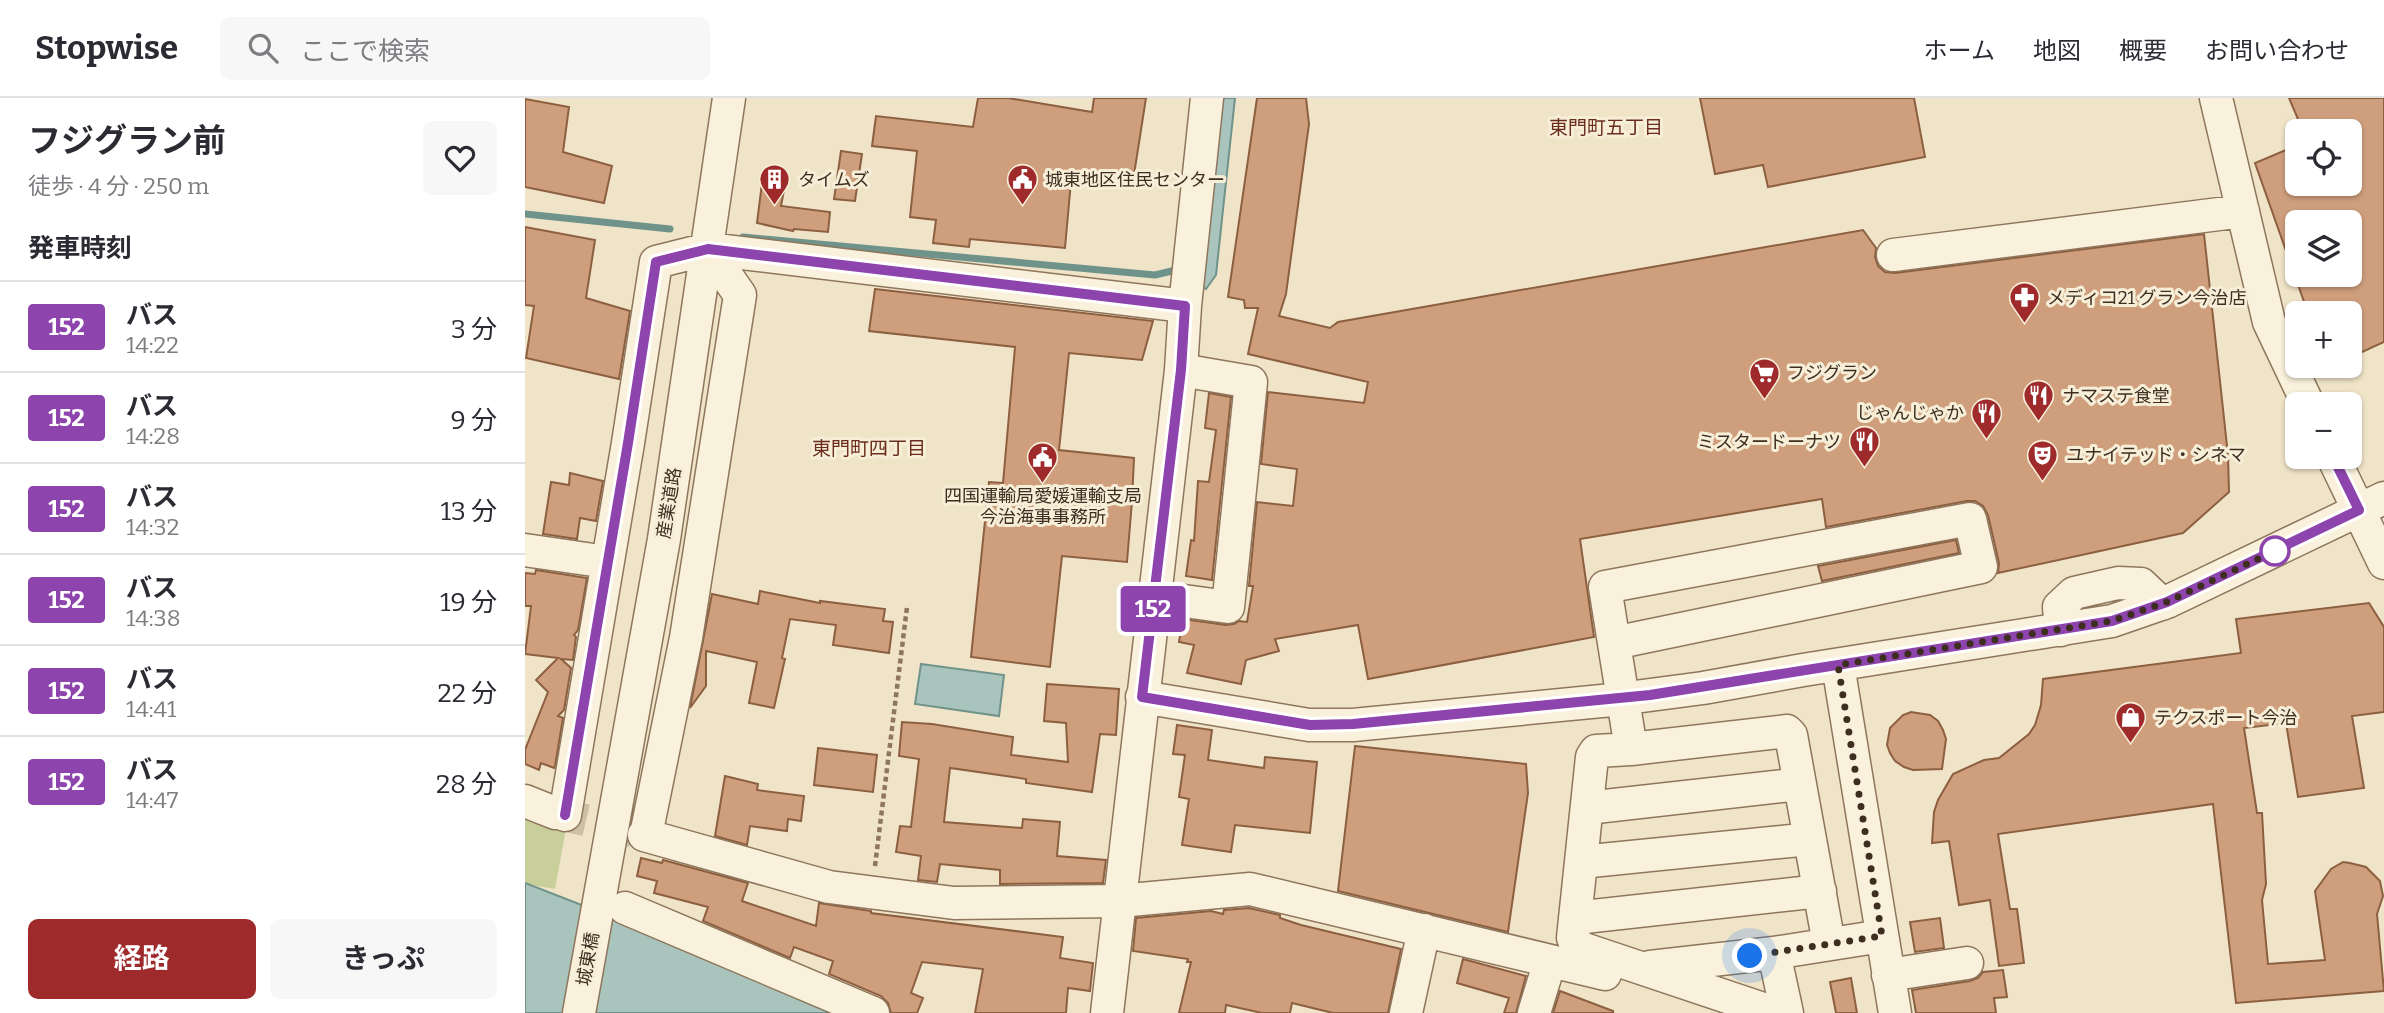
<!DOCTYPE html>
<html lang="ja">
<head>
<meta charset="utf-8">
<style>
  :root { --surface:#fff; --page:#f7f7f7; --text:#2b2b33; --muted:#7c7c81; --line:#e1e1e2; --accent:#9e2a2b }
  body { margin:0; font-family:Bitter,"Noto Sans JP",serif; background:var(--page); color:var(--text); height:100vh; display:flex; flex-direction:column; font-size:26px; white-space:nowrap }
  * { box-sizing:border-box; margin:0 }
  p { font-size:23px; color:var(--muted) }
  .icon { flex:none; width:38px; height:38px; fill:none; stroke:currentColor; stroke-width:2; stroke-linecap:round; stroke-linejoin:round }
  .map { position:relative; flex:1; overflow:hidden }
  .drawer { display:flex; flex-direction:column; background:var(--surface); width:525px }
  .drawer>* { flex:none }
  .badge { padding:0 14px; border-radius:5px; font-size:24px; line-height:46px }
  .fabs { position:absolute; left:1760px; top:21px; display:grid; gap:14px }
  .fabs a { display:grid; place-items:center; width:77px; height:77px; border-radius:10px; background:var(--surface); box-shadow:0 2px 5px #0004; font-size:35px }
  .you { position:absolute; width:35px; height:35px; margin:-18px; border:5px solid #fff; border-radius:50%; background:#1a73e8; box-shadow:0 0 0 10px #1a73e833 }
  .map>.badge { position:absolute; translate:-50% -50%; box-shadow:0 0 0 4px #fff }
  h2 { padding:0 28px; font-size:26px; line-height:63px }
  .round { display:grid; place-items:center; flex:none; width:74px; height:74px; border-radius:10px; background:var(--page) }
  .head { display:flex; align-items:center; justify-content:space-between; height:119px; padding:0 28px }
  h1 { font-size:33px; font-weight:700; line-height:52px }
  .primary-button { display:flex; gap:14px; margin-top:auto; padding:14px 28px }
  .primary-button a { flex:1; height:80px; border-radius:10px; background:var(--accent); color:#fff; font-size:28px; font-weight:700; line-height:80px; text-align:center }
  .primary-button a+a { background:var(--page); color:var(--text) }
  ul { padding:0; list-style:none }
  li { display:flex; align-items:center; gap:21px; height:91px; padding:0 28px; border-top:2px solid var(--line) }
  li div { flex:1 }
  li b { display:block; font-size:26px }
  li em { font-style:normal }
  li .badge { min-width:77px; font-weight:700; text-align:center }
  header { display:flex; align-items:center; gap:42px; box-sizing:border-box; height:98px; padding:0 35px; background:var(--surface); border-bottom:2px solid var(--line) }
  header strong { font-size:33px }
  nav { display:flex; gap:38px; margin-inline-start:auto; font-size:24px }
  .search { width:490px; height:63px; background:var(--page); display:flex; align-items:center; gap:18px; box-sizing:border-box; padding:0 24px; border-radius:10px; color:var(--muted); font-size:26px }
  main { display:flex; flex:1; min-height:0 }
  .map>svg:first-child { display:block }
  .green { fill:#c9cf9b }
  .water { fill:#a9c4bc; stroke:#6f938a; stroke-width:2 }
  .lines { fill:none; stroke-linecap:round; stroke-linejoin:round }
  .stream { stroke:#6f938a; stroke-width:7 }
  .building { fill:#cf9f7d; stroke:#8d5f41; stroke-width:2; fill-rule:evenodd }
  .minor-tunnel { stroke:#ccc0a6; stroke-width:32; stroke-dasharray:32 16; stroke-linecap:butt }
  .minor-casing { stroke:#8d765c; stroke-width:35 }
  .path { stroke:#8d765c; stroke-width:4.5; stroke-dasharray:5 3.5; stroke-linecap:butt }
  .minor { stroke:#faf1dc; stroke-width:32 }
  .line-casing { stroke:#fff; stroke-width:16 }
  .line { stroke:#8e44ad; stroke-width:10 }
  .walk { stroke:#3d2e20; stroke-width:7; stroke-dasharray:0 12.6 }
  .stop-dot { fill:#fff; stroke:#8e44ad; stroke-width:3.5 }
  .labels { text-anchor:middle; stroke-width:6; stroke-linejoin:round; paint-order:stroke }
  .poi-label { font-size:18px; fill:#3d2e20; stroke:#f7eed8; text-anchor:start }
  .street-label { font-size:18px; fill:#3d2e20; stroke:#f7eed8 }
  .neighbourhood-label { font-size:19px; fill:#6b2e1e; stroke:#f7eed8 }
</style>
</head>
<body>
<header>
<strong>Stopwise</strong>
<div class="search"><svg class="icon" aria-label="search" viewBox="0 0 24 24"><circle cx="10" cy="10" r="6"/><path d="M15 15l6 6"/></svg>ここで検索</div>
<nav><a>ホーム</a><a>地図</a><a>概要</a><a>お問い合わせ</a></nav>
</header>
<main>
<section class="drawer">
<div class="head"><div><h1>フジグラン前</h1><p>徒歩 · 4 分 · 250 m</p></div><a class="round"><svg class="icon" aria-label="heart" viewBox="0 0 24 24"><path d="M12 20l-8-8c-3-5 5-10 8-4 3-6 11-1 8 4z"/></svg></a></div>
<h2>発車時刻</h2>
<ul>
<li><span class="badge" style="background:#8e44ad;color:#fff">152</span><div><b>バス</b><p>14:22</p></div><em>3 分</em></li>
<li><span class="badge" style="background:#8e44ad;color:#fff">152</span><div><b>バス</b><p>14:28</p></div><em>9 分</em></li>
<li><span class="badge" style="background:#8e44ad;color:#fff">152</span><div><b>バス</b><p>14:32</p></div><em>13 分</em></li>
<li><span class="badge" style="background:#8e44ad;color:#fff">152</span><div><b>バス</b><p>14:38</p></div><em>19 分</em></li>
<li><span class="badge" style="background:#8e44ad;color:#fff">152</span><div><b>バス</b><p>14:41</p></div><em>22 分</em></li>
<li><span class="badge" style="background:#8e44ad;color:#fff">152</span><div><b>バス</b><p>14:47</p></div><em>28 分</em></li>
</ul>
<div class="primary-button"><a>経路</a><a>きっぷ</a></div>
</section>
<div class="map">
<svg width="1859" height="915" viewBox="0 0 1859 915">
  <rect width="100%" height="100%" fill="#f0e4c8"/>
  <!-- green -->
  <path class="green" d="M0 715 41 731 30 791 0 786Z"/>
  <!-- water -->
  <path class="water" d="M692 0H710L691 177 681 191 669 185Z
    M396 566 479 577 474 618 390 606Z
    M0 785 77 815 312 915H0Z"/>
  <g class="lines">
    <!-- stream -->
    <path class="stream" d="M0 116 145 131
      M218 139 630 177 655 171"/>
  </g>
  <!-- building -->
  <path class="building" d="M453 0H483L567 14 569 0H621L608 83 547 72 540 150 445 141 444 149 408 145 411 122 385 119 392 53 347 48 351 18 448 29Z
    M732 0H781L784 26 761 196 754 218 805 230 813 224 1338 132 1351 150 1350 159 1353 168 1360 174 1370 175 1679 136 1703 357 1704 394 1658 435 1473 475 1474 465 1463 417 1458 408 1450 403H1442L1301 429 1297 401 1055 441 1069 539 843 581 833 527 750 541 754 553 721 562 716 586 662 575 669 547 654 544 658 521 701 527 709 526 714 523 722 524 728 488H724L732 404 768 408 772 371 736 366 743 294 839 305 843 284 723 256 733 210H720L719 202 703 199Z
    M1175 0H1389L1400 59 1243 89 1238 67 1190 76Z
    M1764 0H1859V244L1835 255 1825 236V215H1783L1730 65 1773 47V86H1825V33H1778ZM1773 124H1825V177H1773Z
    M0 1 44 9 38 54 87 68 79 105 0 89Z
    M316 53 337 56 330 103 309 101Z
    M237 85 260 87 256 108 305 114 303 134 269 131 268 133 232 125Z
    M0 129 70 142 61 200 105 213 94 281 1 260 9 208 0 207Z
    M350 191 628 223 617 262 544 255 534 352 609 360 607 403 602 464 537 458 525 569 446 559 464 384 478 385 490 249 344 233Z
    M684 295 706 299 687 482 661 478 666 442 669 443 673 383 684 384 691 332 680 330Z
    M45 375 78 383 71 423 55 420 52 441 18 436 26 384 44 387Z
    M1431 442 1434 455 1297 483 1293 468Z
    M11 472 62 480 53 532 49 537 51 539 48 562 36 561 46 570 39 612 33 618 38 620 30 668 29 670 16 665 14 672 0 666V652L23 594 11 582 33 560 0 556 6 508H0V475L10 476Z
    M235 493 295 505V503L360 511 358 523 368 524 364 555 308 547 311 527 265 521 257 560 260 561 249 610 224 605 232 564 181 553V588L165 610 187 496 233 506Z
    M1844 505 1859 529V614L1827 618 1839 690 1773 699 1761 625 1719 630 1732 715H1737L1741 786 1737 802 1743 866 1800 862 1790 793 1806 771 1818 764 1825 765 1841 769 1855 783 1858 798 1852 816 1859 893 1711 905 1688 706 1473 736 1485 811H1492L1499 865 1474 868 1465 802 1434 807 1424 743 1407 745 1409 714 1413 702 1428 676 1459 662 1474 660 1504 636 1510 627 1516 607 1518 581 1716 555 1711 521Z
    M522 586 594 591 591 637 575 636 567 694 501 685V681L425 670 419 724 497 730 498 721 535 724 532 758 581 762 578 785 475 786V772L415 766 412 784 393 782 396 758 371 754 375 728 386 729 394 661 374 658 377 624 407 626 488 639 486 657 543 664 541 625 519 623Z
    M1386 614 1405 617 1413 623 1418 632 1421 641 1417 671 1388 672 1379 669 1370 663 1365 655 1362 647 1365 630 1378 617Z
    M652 627 687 632 683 662 739 670 740 659 792 664 785 735 710 727 706 754 657 747 664 701 654 699 660 657 648 656Z
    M830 648 1001 666 1003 695 983 834 813 793Z
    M293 650 352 657 348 694 289 687Z
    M200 678 233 686 232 692 279 698 276 723 263 721 262 733 225 728 222 747 190 738Z
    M116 760 137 765 138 762 223 785 217 803 291 828 294 805 346 813V815L538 839 535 860 568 865 565 893 543 890 541 915H450L458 871 397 864 386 895 398 900 392 915H366L363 905 356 898 304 876 308 863 269 849 265 860 178 823 183 809 129 795 132 783 112 778Z
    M724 810 755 817V820L776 827 876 851 863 915H808L767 905 765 915H737L701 907 700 915H654L666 864H662L663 861 608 853 611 820 686 813 698 816 699 812Z
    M1415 820 1419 850 1390 854 1385 824Z
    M938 861 1001 878 991 915H979L984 900 932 885Z
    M1478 872 1482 899 1469 900 1471 915H1391L1387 892 1445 883 1453 880 1458 874Z
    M1326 880 1332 915H1311L1305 884Z
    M1035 893 1088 913V915H1028Z"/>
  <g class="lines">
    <!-- minor-tunnel -->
    <path class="minor-tunnel" d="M30 715 114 735"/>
    <defs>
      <path id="minor" d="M1691 0 1744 224 1783 306
        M1368 157 1718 113
        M1808 359 1859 465
        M0 452 82 464
        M630 499 703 509 726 284 656 272
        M1536 532 1534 509 1549 495 1593 485 1616 486 1637 506
        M1089 545 1456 469 1445 421 1080 489 1106 651 1071 653 1067 659 1048 840 1053 849 1250 915
        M1313 567 1370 915
        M617 599 784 627H828L1087 602 1178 590 1278 572 1587 523 1642 504 1859 400
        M1106 651 1262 633 1266 637 1304 846
        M0 703 30 715
        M1062 710 1275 686
        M40 717 103 345 131 164 183 151 660 208
        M119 737 304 789 429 805 594 803 725 791 1080 876
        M121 737 161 540 215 197 183 151
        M1056 764 1285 741
        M100 810 348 915
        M1050 820 1295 793
        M1125 869 1249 855
        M1363 877 1442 865
        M54 915 139 441 204 0
        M582 915 656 272 660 208 682 0
        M881 915 899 832
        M1009 915 1025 863
        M1262 915 1249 855 1357 838"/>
    </defs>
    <!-- minor casing -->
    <use href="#minor" class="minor-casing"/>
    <!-- path -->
    <path class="path" d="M350 768 382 509"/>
    <!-- minor -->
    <use href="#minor" class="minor"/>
  </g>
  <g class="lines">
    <defs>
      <path id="line" d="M40 717 103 345 131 164 183 151 660 208 656 272 617 599 785 627 828 626 1125 597 1587 523 1642 504 1834 412 1808 359"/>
    </defs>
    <!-- line casing -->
    <use href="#line" class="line-casing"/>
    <!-- line -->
    <use href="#line" class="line"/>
    <!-- walk -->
    <path class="walk" d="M1225 858 1357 838 1313 567 1587 523 1642 504 1758 449 1750 453"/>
  </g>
  <!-- icons -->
  <defs>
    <symbol id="building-pin" viewBox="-11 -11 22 30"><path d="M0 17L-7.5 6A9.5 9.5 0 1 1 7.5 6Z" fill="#9e2a2b" stroke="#f7eed8"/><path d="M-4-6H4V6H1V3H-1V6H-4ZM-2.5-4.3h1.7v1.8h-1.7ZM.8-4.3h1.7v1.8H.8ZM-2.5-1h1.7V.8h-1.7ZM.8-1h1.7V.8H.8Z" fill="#fff"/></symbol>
    <symbol id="civic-pin" viewBox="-11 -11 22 30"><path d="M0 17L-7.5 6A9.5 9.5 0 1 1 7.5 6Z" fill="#9e2a2b" stroke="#f7eed8"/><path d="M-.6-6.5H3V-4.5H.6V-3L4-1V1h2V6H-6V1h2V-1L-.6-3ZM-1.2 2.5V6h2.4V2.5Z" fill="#fff"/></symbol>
    <symbol id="pharmacy-pin" viewBox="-11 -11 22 30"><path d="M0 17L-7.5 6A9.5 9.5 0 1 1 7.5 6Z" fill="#9e2a2b" stroke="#f7eed8"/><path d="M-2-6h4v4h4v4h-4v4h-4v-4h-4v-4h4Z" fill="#fff"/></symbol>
    <symbol id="supermarket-pin" viewBox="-11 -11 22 30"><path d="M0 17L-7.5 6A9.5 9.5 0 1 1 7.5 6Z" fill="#9e2a2b" stroke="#f7eed8"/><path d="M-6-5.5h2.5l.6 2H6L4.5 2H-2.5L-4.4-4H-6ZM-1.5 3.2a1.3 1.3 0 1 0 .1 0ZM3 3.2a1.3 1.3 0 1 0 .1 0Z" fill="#fff"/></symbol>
    <symbol id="restaurant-pin" viewBox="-11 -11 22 30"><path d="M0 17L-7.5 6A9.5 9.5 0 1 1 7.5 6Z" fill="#9e2a2b" stroke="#f7eed8"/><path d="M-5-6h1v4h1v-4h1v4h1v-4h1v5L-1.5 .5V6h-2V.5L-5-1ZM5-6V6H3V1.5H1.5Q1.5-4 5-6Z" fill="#fff"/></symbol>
    <symbol id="theatre-pin" viewBox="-11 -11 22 30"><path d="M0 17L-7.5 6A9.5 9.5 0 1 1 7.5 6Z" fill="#9e2a2b" stroke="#f7eed8"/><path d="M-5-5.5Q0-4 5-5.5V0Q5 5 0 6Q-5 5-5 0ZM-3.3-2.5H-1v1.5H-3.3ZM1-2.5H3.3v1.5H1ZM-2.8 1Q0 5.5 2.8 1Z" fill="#fff"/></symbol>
    <symbol id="shop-pin" viewBox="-11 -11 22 30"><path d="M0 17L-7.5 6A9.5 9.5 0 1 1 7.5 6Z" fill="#9e2a2b" stroke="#f7eed8"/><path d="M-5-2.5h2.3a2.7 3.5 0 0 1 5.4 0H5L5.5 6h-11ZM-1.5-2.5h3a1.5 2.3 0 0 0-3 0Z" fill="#fff"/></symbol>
  </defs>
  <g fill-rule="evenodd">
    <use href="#building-pin" x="232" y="64" width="35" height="47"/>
    <use href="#civic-pin" x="480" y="64" width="35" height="47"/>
    <use href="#pharmacy-pin" x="1482" y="182" width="35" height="47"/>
    <use href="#supermarket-pin" x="1222" y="258" width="35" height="47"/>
    <use href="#restaurant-pin" x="1496" y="280" width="35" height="47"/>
    <use href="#restaurant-pin" x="1444" y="298" width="35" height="47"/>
    <use href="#restaurant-pin" x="1322" y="326" width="35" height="47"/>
    <use href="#theatre-pin" x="1500" y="340" width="35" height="47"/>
    <use href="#civic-pin" x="500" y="342" width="35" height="47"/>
    <use href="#shop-pin" x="1588" y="602" width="35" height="47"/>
  </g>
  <!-- markers -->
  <circle class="stop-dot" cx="1750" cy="453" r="14"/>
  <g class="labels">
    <!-- poi labels -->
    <g class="poi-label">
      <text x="273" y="88">タイムズ</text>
      <text x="520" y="88">城東地区住民センター</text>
      <text x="1522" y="206">メディコ21 グラン今治店</text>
      <text x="1262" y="281">フジグラン</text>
      <text x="1537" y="304">ナマステ食堂</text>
      <text x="1439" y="321" text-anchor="end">じゃんじゃか</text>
      <text x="1316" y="350" text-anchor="end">ミスタードーナツ</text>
      <text x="1541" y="363">ユナイテッド・シネマ</text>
      <text x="518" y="404" text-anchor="middle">四国運輸局愛媛運輸支局<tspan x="518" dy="21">今治海事事務所</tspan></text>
      <text x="1629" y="626">テクスポート今治</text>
    </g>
    <!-- street labels -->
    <g class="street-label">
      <text transform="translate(144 405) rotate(-81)" y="6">産業道路</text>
      <text transform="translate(63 861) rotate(-80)" y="6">城東橋</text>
    </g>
    <!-- neighbourhood labels -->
    <g class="neighbourhood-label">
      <text x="1081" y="36">東門町五丁目</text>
      <text x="344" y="357">東門町四丁目</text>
    </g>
  </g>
</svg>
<div class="fabs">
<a><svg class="icon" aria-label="locate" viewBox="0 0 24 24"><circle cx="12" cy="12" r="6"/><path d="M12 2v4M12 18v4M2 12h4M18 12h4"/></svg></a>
<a><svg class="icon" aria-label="layers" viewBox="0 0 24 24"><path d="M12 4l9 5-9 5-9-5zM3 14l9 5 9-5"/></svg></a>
<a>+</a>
<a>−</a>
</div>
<div class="you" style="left:1225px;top:858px"></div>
<b class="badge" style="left:628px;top:511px;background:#8e44ad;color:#fff">152</b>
</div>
</main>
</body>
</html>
